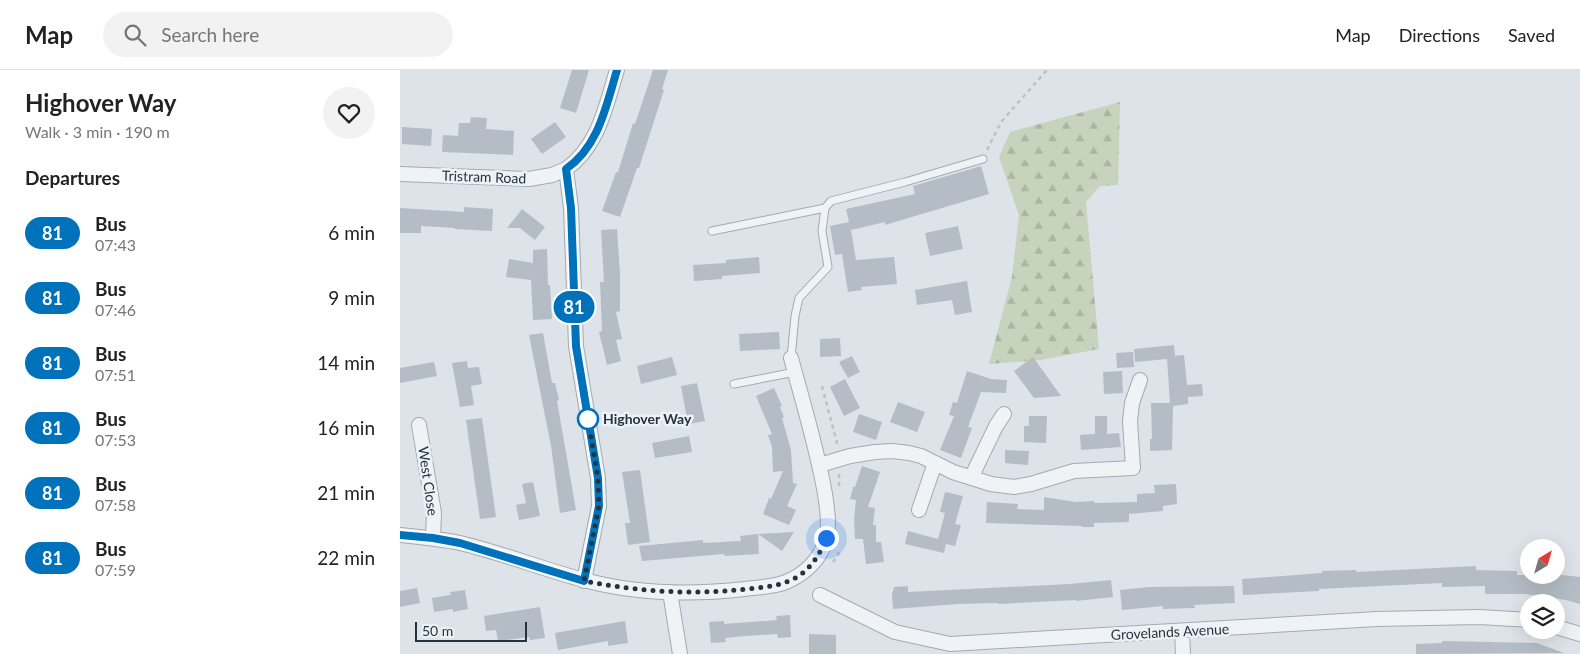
<!DOCTYPE html>
<html lang="en">
<head>
<meta charset="utf-8">
<style>
  :root { --surface:#fff; --page:#f2f2f2; --text:#222; --muted:#767676; --line:#e0e0e0 }
  body { margin:0; font-family:Lato,sans-serif; background:var(--page); color:var(--text); height:100vh; display:flex; flex-direction:column; font-size:19px; white-space:nowrap }
  * { box-sizing:border-box; margin:0 }
  p { font-size:16px; color:var(--muted) }
  .icon { flex:none; width:28px; height:28px; fill:none; stroke:currentColor; stroke-width:2; stroke-linecap:round; stroke-linejoin:round }
  .map { position:relative; flex:1; overflow:hidden }
  .sheet { display:flex; flex-direction:column; background:var(--surface); width:400px }
  .sheet>* { flex:none }
  .badge { padding:0 10px; border-radius:16px; font-size:18px; line-height:32px }
  .needle { width:32px; rotate:37deg }
  .controls { position:absolute; left:1120px; top:469px; display:grid; gap:10px }
  .controls a { display:grid; place-items:center; width:45px; height:45px; border-radius:50%; background:var(--surface); box-shadow:0 5px 20px #0002; font-size:25px }
  .scale { position:absolute; left:15px; bottom:12px; width:112px; box-sizing:border-box; padding-left:5px; border:2px solid #253340; border-top:0; font-size:14px; line-height:18px; white-space:nowrap; color:#253340; -webkit-text-stroke:4px #ecf2f6; paint-order:stroke }
  .you { position:absolute; width:25px; height:25px; margin:-12px; border:4px solid #fff; border-radius:50%; background:#1a73e8; box-shadow:0 0 0 8px #1a73e833 }
  .map>.badge { position:absolute; translate:-50% -50%; box-shadow:0 0 0 2px #fff }
  h2 { padding:0 25px; font-size:19px; line-height:45px }
  .round { display:grid; place-items:center; flex:none; width:52px; height:52px; border-radius:26px; background:var(--page) }
  .overview { display:flex; align-items:center; justify-content:space-between; height:85px; padding:0 25px }
  h1 { font-size:24px; font-weight:700; line-height:38px }
  ul { padding:0; list-style:none }
  li { display:flex; align-items:center; gap:15px; height:65px; padding:0 25px }
  li div { flex:1 }
  li b { display:block; font-size:19px }
  li em { font-style:normal }
  li .badge { min-width:55px; font-weight:700; text-align:center }
  header { display:flex; align-items:center; gap:30px; box-sizing:border-box; height:70px; padding:0 25px; background:var(--surface); border-bottom:1px solid var(--line) }
  header strong { font-size:24px }
  nav { display:flex; gap:28px; margin-inline-start:auto; font-size:18px }
  .search { width:350px; height:45px; background:var(--page); display:flex; align-items:center; gap:12px; box-sizing:border-box; padding:0 18px; border-radius:28px; color:var(--muted); font-size:19px }
  main { display:flex; flex:1; min-height:0 }
  .map>svg:first-child { display:block }
  .forest { fill:url(#forest-firs) }
  .building { fill:#b4bdc5 }
  .lines { fill:none; stroke-linecap:round; stroke-linejoin:round }
  .lane-casing { stroke:#a2abb2; stroke-width:9 }
  .street-casing { stroke:#a2abb2; stroke-width:16 }
  .path { stroke:#bbc1c7; stroke-width:2.5; stroke-dasharray:4 4; stroke-linecap:butt }
  .lane { stroke:#f0f3f6; stroke-width:7 }
  .street { stroke:#f0f3f6; stroke-width:14 }
  .line-casing { stroke:#fff; stroke-width:11 }
  .line { stroke:#0072bc; stroke-width:8 }
  .walk { stroke:#253340; stroke-width:5; stroke-dasharray:0 9 }
  .stop-dot { fill:#fff; stroke:#0072bc; stroke-width:2.5 }
  .labels { text-anchor:middle; stroke-width:5; stroke-linejoin:round; paint-order:stroke }
  .street-label { font-size:14px; fill:#253340; stroke:#ecf2f6 }
  .stop-label { font-size:14px; font-weight:bold; fill:#253340; stroke:#ecf2f6; text-anchor:start }
</style>
</head>
<body>
<header>
<strong>Map</strong>
<div class="search"><svg class="icon" aria-label="search" viewBox="0 0 24 24"><circle cx="10" cy="10" r="6"/><path d="M15 15l6 6"/></svg>Search here</div>
<nav><a>Map</a><a>Directions</a><a>Saved</a></nav>
</header>
<main>
<section class="sheet">
<div class="overview"><div><h1>Highover Way</h1><p>Walk · 3 min · 190 m</p></div><a class="round"><svg class="icon" aria-label="heart" viewBox="0 0 24 24"><path d="M12 20l-8-8c-3-5 5-10 8-4 3-6 11-1 8 4z"/></svg></a></div>
<h2>Departures</h2>
<ul>
<li><span class="badge" style="background:#0072bc;color:#fff">81</span><div><b>Bus</b><p>07:43</p></div><em>6 min</em></li>
<li><span class="badge" style="background:#0072bc;color:#fff">81</span><div><b>Bus</b><p>07:46</p></div><em>9 min</em></li>
<li><span class="badge" style="background:#0072bc;color:#fff">81</span><div><b>Bus</b><p>07:51</p></div><em>14 min</em></li>
<li><span class="badge" style="background:#0072bc;color:#fff">81</span><div><b>Bus</b><p>07:53</p></div><em>16 min</em></li>
<li><span class="badge" style="background:#0072bc;color:#fff">81</span><div><b>Bus</b><p>07:58</p></div><em>21 min</em></li>
<li><span class="badge" style="background:#0072bc;color:#fff">81</span><div><b>Bus</b><p>07:59</p></div><em>22 min</em></li>
</ul>
</section>
<div class="map">
<svg width="1180" height="584" viewBox="0 0 1180 584">
  <defs>
    <pattern id="forest-firs" width="22" height="20" patternUnits="userSpaceOnUse" patternTransform="scale(1.25)"><rect width="22" height="20" fill="#c6d3bd"/><path d="M5 1l3.5 6h-7zM16 11l3.5 6h-7z" fill="#aab6a4"/></pattern>
  </defs>
  <rect width="100%" height="100%" fill="#dde3e8"/>
  <!-- forest -->
  <path class="forest" d="M720 32 718 115 700 116 686 132 699 279 641 290 589 294 612 207 619 145 599 87 610 62Z"/>
  <!-- building -->
  <path class="building" d="M172 0H189L176 43 160 38Z
    M253 0H268L262 19 264 20 239 98H237L220 147 202 141 216 102H218L233 53 235 54Z
    M71 47 87 48 86 59 114 61 113 85 42 82 43 65 58 66 59 53H70Z
    M155 52 166 67 142 84 131 69Z
    M2 57 32 59 31 76 2 74Z
    M581 96 589 124 485 155V152L451 160 456 190 494 187 497 214 461 217 462 220 448 222 442 184 435 185 430 156 449 152 446 139 515 124 513 116Z
    M64 137 93 139 92 161 55 159V158L21 156V163H0V138L64 142Z
    M122 139 145 157 135 170 120 158H107Z
    M558 156 563 179 530 186 525 163Z
    M217 159 220 203V241L216 242 222 269 216 270 221 291 207 295 199 262 202 261 200 212H204L201 160Z
    M147 179 148 215H150L152 249 133 250 131 210 106 207 109 189 133 193V180Z
    M359 187 360 203 322 206V209L294 211 293 195 326 193V190Z
    M567 211 572 242 555 245 552 230 517 235 515 220Z
    M379 262 380 279 340 281 339 264Z
    M143 263 152 313H155L159 330 157 331 176 440 160 443 151 376 129 265Z
    M440 268 441 286 420 287V269Z
    M774 275 775 286 784 285 787 315 802 314 803 326 788 327V334L773 336 772 380 750 381V369H752L751 333H770L767 289 735 292 734 279Z
    M733 282 734 297 717 298 716 283Z
    M452 286 460 302 448 308 439 292Z
    M272 287 277 305 241 314 237 296Z
    M633 287 661 326 634 328 614 301Z
    M67 291 68 298 79 297 82 314 71 316 74 335 60 337 52 293Z
    M34 292 37 306 0 313V298Z
    M567 301 591 309 607 310 606 323 581 322 568 357 572 358 561 388 540 380 554 346 549 345 553 332 557 333Z
    M722 301 723 323 704 324 703 302Z
    M445 309 460 338 444 346 430 317Z
    M297 313 305 351 288 354 281 316Z
    M374 318 382 336 380 337 384 347 382 348 391 380 393 413 397 414 387 436 396 440 389 455 363 444 369 428 371 429 383 401 373 402 372 377 368 365 372 364 356 326Z
    M498 332 525 342 517 362 490 352Z
    M459 344 482 352 476 370 453 362Z
    M629 346H647L646 373 624 372V356H629Z
    M695 346H707V364L719 363 721 377 681 380 680 365 695 364Z
    M82 348 96 447 80 449 66 350Z
    M289 366 292 382 255 388 252 373Z
    M605 380 629 381 628 395 605 393Z
    M462 396 480 402 468 437 475 438 473 455H476V472H481L484 492 466 494 463 469H455L454 449 456 430 450 429 453 417H455Z
    M240 400 250 472 228 475 225 453H230L222 402Z
    M133 412 140 446 119 450 116 435 126 433 122 414Z
    M776 414 777 434 763 436V441L729 444V452L694 453V457H682V456L586 453 587 432 618 434 617 439 644 440V427L676 432 694 431V433L737 432V424L755 423 754 415Z
    M545 422 563 426 555 454 561 455 555 476 546 474 544 483 505 474 508 461 538 469 545 443 540 442Z
    M394 462 382 481 358 464Z
    M358 464 359 484 325 486 324 484 242 491 239 476 303 470V473L341 471 340 466Z
    M1076 496V500L1117 501V505H1162L1180 507V534L1166 530 1125 524H1085V516L1042 517V513L919 519V521L843 525 842 509 922 503V501L956 500V502Z
    M711 510 713 527 676 531V530L598 534V533L558 534 493 539 492 524 494 517 508 516V522L670 514Z
    M834 516 835 533 794 535 795 538 763 539V536L722 540 720 520 748 517Z
    M17 518 20 533 0 537V521Z
    M65 520 68 539 53 542V539L34 542 32 528 51 525 50 522Z
    M140 537 145 568 130 570 129 567 98 571 96 560 86 561 84 546Z
    M390 545 391 567 378 568 377 564 345 566 325 568 326 572 311 573 309 552 324 551V554L377 550 376 546Z
    M225 551 228 573 208 576V571L158 580 155 563Z
    M409 564 436 565V584H409Z
    M1042 571 1137 573 1164 583 1016 584V574L1042 573Z"/>
  <g class="lines">
    <defs>
      <path id="lane" d="M312 161 425 138 431 131 505 112 583 89
        M391 288 395 246 399 228 428 197 422 161 425 138
        M334 314 395 302"/>
      <path id="street" d="M0 104 129 109 152 105 166 99
        M19 355 34 443 33 468
        M420 395 450 386 475 382 492 381 509 383 521 386 553 402 591 414 614 417 631 414 674 401 733 398 730 351 732 333 740 310
        M571 408 596 356 604 344
        M519 440 535 393
        M0 465C20 467 40 469 60 473 102 483 142 499 184 510 236 524 292 525 345 519 359 517 374 517 386 512 405 504 421 489 426 469 430 454 427 439 425 424 417 378 403 333 391 288
        M184 511 199 436 198 408 176 276 171 138 166 99C199 76 206 35 217 0
        M270 522 280 584
        M420 525 495 562 550 574 977 549 1079 547 1129 550
        M1156 557 1180 564
        M782 561 783 584"/>
    </defs>
    <!-- lane casing -->
    <use href="#lane" class="lane-casing"/>
    <!-- street casing -->
    <use href="#street" class="street-casing"/>
    <!-- path -->
    <path class="path" d="M587 80 601 52 647 0
      M422 316 438 377
      M439 404V416
      M433 492 438 486 439 479"/>
    <!-- lane -->
    <use href="#lane" class="lane"/>
    <!-- street -->
    <use href="#street" class="street"/>
  </g>
  <g class="lines">
    <defs>
      <path id="line" d="M0 465 33 468 60 473 184 511 199 436 198 408 176 276 171 138 166 99C199 76 206 36 217 0"/>
    </defs>
    <!-- line casing -->
    <use href="#line" class="line-casing"/>
    <!-- line -->
    <use href="#line" class="line"/>
    <!-- walk -->
    <path class="walk" d="M188 349 198 408 199 436 184 511C242 522 290 525 348 519 365 517 382 516 397 507 411 498 420 485 426 468"/>
  </g>
  <!-- markers -->
  <circle class="stop-dot" cx="188" cy="349" r="10"/>
  <g class="labels">
    <!-- street labels -->
    <g class="street-label">
      <text transform="translate(84 107) rotate(2)" y="5">Tristram Road</text>
      <text transform="translate(28 411) rotate(82)" y="5">West Close</text>
      <text transform="translate(770 562) rotate(-3)" y="5">Grovelands Avenue</text>
    </g>
    <!-- stop labels -->
    <g class="stop-label">
      <text x="203" y="354">Highover Way</text>
    </g>
  </g>
</svg>
<div class="controls">
<a><svg class="needle" viewBox="-14 -14 28 28"><path d="M0-13l5 13h-10z" fill="#e53935"/><path d="M0 13l5-13h-10z" fill="#767676"/></svg></a>
<a><svg class="icon" aria-label="layers" viewBox="0 0 24 24"><path d="M12 4l9 5-9 5-9-5zM3 14l9 5 9-5"/></svg></a>
</div>
<div class="scale">50 m</div>
<div class="you" style="left:426px;top:468px"></div>
<b class="badge" style="left:174px;top:237px;background:#0072bc;color:#fff">81</b>
</div>
</main>
</body>
</html>
